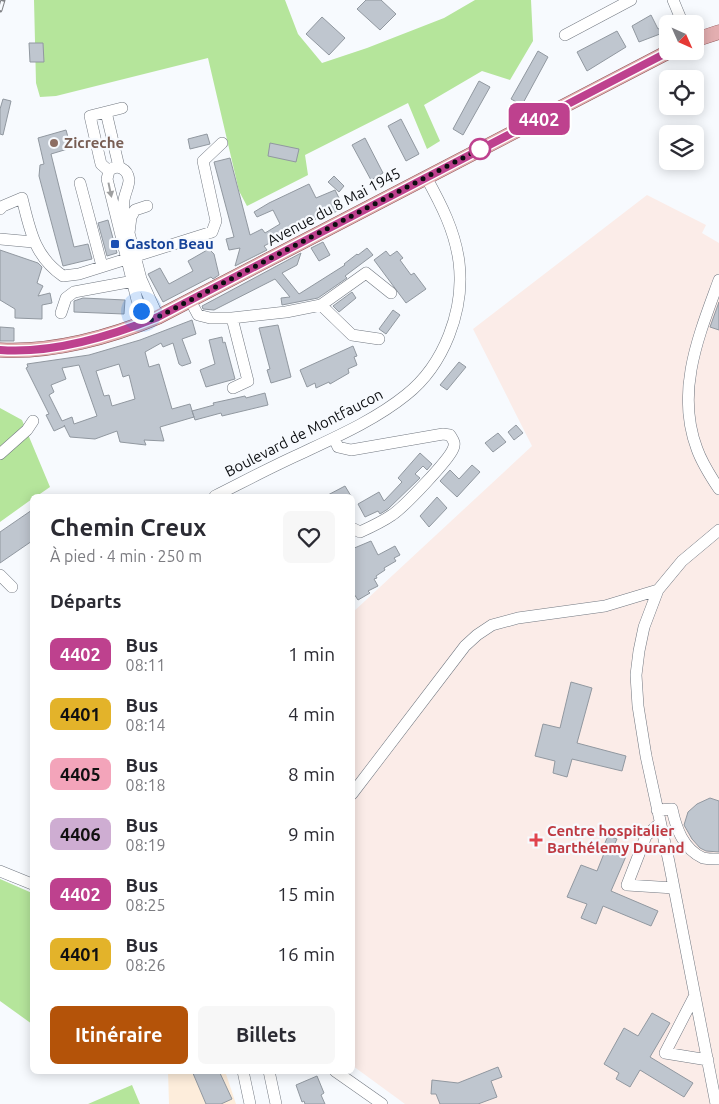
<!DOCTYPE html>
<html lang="fr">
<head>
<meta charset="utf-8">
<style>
  :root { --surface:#fff; --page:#f7f7f7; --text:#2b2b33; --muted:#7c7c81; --accent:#b45309 }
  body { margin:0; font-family:Ubuntu,sans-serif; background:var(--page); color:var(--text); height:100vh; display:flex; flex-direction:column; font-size:19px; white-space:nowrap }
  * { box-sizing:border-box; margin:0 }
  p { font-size:16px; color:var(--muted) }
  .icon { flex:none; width:28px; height:28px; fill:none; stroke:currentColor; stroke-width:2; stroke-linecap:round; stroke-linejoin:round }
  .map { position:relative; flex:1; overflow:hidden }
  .sheet { position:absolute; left:30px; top:494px; width:325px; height:580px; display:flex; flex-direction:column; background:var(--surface); border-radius:8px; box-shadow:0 2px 12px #0003 }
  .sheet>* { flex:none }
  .badge { padding:0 10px; border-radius:8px; font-size:18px; line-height:32px }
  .needle { width:32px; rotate:135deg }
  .buttons { position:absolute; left:659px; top:15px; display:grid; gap:10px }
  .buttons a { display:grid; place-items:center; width:45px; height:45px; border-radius:8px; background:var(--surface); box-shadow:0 2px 12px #0003; font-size:25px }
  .you { position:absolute; width:25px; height:25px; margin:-12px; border:4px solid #fff; border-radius:50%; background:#1a73e8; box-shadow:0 0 0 8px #1a73e833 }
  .map>.badge { position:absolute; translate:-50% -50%; box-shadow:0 0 0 2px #fff }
  h2 { padding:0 20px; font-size:19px; line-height:45px }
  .round { display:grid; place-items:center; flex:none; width:52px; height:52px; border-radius:8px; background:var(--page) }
  .overview { display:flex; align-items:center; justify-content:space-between; height:85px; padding:0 20px }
  h1 { font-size:24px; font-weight:700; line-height:38px }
  .button { display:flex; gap:10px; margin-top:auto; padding:10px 20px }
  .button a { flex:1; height:58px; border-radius:8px; background:var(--accent); color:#fff; font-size:20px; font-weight:700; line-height:58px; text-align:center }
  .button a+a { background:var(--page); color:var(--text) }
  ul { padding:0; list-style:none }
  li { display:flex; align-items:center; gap:15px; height:60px; padding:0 20px }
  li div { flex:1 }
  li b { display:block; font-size:19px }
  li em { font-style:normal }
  li .badge { min-width:55px; font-weight:700; text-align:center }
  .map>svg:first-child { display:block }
  .education { fill:#fdeddb }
  .medical { fill:#fbece8 }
  .green { fill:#b5e59b }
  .building { fill:#bfc6cf; stroke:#9198a0; fill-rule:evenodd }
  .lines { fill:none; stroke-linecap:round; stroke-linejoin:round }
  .minor-casing { stroke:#727881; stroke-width:12 }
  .major-casing { stroke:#8c5356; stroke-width:15 }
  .minor { stroke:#fff; stroke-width:11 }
  .major { stroke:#e3aeb0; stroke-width:14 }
  .rail-casing { stroke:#808286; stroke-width:5 }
  .rail { stroke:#f7fafe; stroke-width:3; stroke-dasharray:9; stroke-linecap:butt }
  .oneway { fill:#9e9fa0 }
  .line-casing { stroke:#fff; stroke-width:11 }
  .line { stroke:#be418e; stroke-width:8 }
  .walk { stroke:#0c0e11; stroke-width:5; stroke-dasharray:0 9 }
  .education-dot { fill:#8d6e63; stroke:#f7fafe; stroke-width:2 }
  .stop-dot { fill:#fff; stroke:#be418e; stroke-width:2.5 }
  .transit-dot { fill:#1a4fb4; stroke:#f7fafe; stroke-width:2 }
  .health-dot { fill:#e0444e; stroke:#f7fafe; stroke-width:2 }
  .labels { text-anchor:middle; stroke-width:4.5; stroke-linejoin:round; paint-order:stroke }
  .education-label { font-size:15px; font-weight:bold; fill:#785e54; stroke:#f7fafe; text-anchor:start }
  .street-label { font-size:15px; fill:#0c0e11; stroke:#f7fafe }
  .transit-label { font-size:15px; font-weight:bold; fill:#164399; stroke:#f7fafe; text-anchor:start }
  .health-label { font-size:15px; font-weight:bold; fill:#be3a42; stroke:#f7fafe; text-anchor:start }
</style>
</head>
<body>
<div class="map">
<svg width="719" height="1104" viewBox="0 0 719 1104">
  <rect width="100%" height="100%" fill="#f7fafe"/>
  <!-- education -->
  <path class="education" d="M168 1071H225L236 1104H169Z"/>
  <!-- medical -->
  <path class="medical" d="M647 195 706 225 702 233 719 243V1104H405L353 1066 352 613 532 446 473 329Z"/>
  <!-- green -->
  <path class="green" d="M34 0H285L298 34 322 63 367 48 444 18 475 0H531L533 41 510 80 482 71 424 105 440 141 427 149 408 103 305 155 308 175 247 206 239 191 208 58 56 96 40 97 36 83Z
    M0 408 22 420 50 487 37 496H32V499L0 522Z
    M0 879 32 893V1024L0 1001Z
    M132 1085 140 1104H88Z"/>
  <!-- building -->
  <path class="building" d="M366 0H381L396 14 380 30 357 9Z
    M651 15 658 29 668 25V43L665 44 660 34 639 42 632 26Z
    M322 17 345 38 329 55 306 34Z
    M617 31 626 47 587 71 577 52Z
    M29 43H43L44 62H30Z
    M538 51 548 57 522 105 511 99Z
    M479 81 490 87 463 135 453 129Z
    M3 99 11 101 3 135 0 134V109Z
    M401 119 419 154 406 161 388 126Z
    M66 130 71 148 51 154 74 247 88 244 92 259 63 266 39 176 40 165 44 164 38 138Z
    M207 134 210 144 190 149 188 139Z
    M365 138 383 173 371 180 352 145Z
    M270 143 299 149 296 162 268 156Z
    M230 158 250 235 262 229 265 233 280 224 273 210 257 217 254 212 269 203 309 184 316 198 335 190 344 208 333 213 331 211 264 246 267 250 235 266 240 248 229 250 226 239 234 237 214 162Z
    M334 176 344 186 339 192 328 182Z
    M108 220 117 253 107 256 98 223Z
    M323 242 330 255 319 261 311 248Z
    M367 248 373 255 345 276 347 278 318 298 282 305 281 298 290 297 275 279 214 310 203 309 202 306 301 253 297 265 282 273 299 294 345 265 344 264 357 254 358 255Z
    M209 249 214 254 219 275 213 279 211 277 163 302 148 274 160 268 169 284 193 271 188 261Z
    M0 250 38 263 42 267 37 283 43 286 38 296 50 293 52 303 42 305V319L15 318V309L0 300Z
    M386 251 390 256 397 251 403 258 400 260 411 275 414 273 426 289 406 303 374 260Z
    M352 292 356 298 339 312 333 306Z
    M83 298 125 300 124 314 74 312V301Z
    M719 302V330L710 327Z
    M393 310 400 315 386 334 379 329Z
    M192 320 196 334 182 339 191 363 182 366 179 364 173 343 163 347 161 343 145 352 149 367 159 364 172 409 190 404 194 417 160 427 164 441 144 440 146 445 120 442 117 431 95 439 70 437 64 425 65 426 54 431 46 415 49 414 26 368 28 367 27 364 89 355 140 340ZM119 364 123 377 129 375 135 399 112 406 109 395 104 396 96 371ZM79 365 97 416 74 424 72 417 62 421 49 395 54 392 51 385 66 379 62 368Z
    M278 325 291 377 271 383 267 370 270 369 259 328Z
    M0 327 14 328V341H0Z
    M222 337 223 343 225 342 235 379 206 387 200 370 215 364 209 340Z
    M353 346 357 356 354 357 357 365 348 369 349 373 330 384 329 382 316 388 315 383 307 387 300 370Z
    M459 362 466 367 447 390 440 385Z
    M265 393 268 405 222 416 221 413 195 420 192 411 214 405 213 403 245 396 246 398Z
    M516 425 523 433 514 440 508 432Z
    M498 433 506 442 493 452 485 443Z
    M420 453 432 464 427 470 423 466 415 474 420 478 388 509 380 514 378 511 365 517 358 504 379 492 384 501 402 482 398 478Z
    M472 465 480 472 457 497 440 481 450 470 459 479Z
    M345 486 351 496H326Z
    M437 497 447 508 429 527 420 516Z
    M32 510V541L0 563V532Z
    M371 541 378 555 395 546 400 555 394 558 396 561 384 568 385 570 376 576 377 578 374 579 378 586 368 591 370 593 358 600 352 591V549Z
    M571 682 592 688 577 743 626 756 622 771 572 759 567 777 553 773 555 761 535 756 543 724 560 728Z
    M710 798 719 801V852L706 851 700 848 692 839 684 825 688 812 697 804Z
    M608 836 617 839 613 848 627 854 611 891 658 911 651 926 603 906 596 924 581 918 587 904 567 897 581 865 597 871 607 846 604 845Z
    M652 1013 670 1023 650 1057 693 1083 684 1097 640 1070 630 1087 616 1079 619 1073 604 1064 624 1028 638 1036Z
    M498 1067 502 1077 491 1081 497 1097 478 1104H440L436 1094H431L432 1080 458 1083Z
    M192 1071H219L232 1099 221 1104H206Z
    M317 1076 324 1093 321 1095 325 1104H305L304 1101 302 1102 296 1085Z"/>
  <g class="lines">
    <defs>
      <path id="minor" d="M673 0 683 24
        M565 35 631 0
        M106 112 119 167
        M109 171 101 164 90 116 122 108
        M80 183 102 266
        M147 206 135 210 131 217 129 233 141 279 158 317
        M0 209 3 206 22 198C30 230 34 256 63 276L79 274 212 232 216 221 203 161 222 143
        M129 227C125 219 123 208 124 200 125 193 129 186 129 180 128 169 117 163 109 171L107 179 137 300 145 322
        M0 239 33 242
        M719 280C699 335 675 391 697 449 702 463 711 477 719 489
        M190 300 198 315 210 318H232L248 381 233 388
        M321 305 352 335 379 339
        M61 313 66 298 74 292 139 280
        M232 318 286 312 321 305 366 273 391 293
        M334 438 338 447 351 450 443 434 450 435C453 440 456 443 453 449 448 461 403 508 392 515 382 522 371 527 360 532L352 528
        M0 454 27 430 33 421
        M215 496C243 482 271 467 300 454 336 437 375 420 406 395 444 365 465 310 459 262 455 231 441 204 426 177
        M0 575 12 587
        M352 794 465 646 477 635 492 625 518 618 605 606 658 590
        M657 810 672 809C676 828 683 849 703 858 707 859 714 859 719 859
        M660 823 646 836 627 885 674 888
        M0 871 32 884
        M695 995 665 1053 708 1060
        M243 1071 250 1104
        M269 1071 276 1104
        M335 1071 382 1104
        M716 1104 669 862 646 756 638 706 636 675 639 651 644 627 658 590 682 561 719 530"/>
      <path id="major" d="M695 40 719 32
        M0 350C52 353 111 337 158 317L670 51"/>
    </defs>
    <!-- minor casing -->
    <use href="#minor" class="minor-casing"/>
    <!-- major casing -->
    <use href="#major" class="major-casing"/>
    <!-- minor -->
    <use href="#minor" class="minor"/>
    <!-- major -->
    <use href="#major" class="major"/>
    <defs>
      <path id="rail" d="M0 10 3 0"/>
    </defs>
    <!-- rail casing -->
    <use href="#rail" class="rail-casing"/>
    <!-- rail -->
    <use href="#rail" class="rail"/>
  </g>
  <!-- one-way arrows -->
  <defs><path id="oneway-solid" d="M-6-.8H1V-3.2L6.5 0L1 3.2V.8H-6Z" transform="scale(1.25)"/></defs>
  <use class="oneway" href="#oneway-solid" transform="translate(110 190) rotate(78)"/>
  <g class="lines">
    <defs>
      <path id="line" d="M0 350C51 354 111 336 158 317L670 51"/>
    </defs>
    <!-- line casing -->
    <use href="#line" class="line-casing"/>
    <!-- line -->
    <use href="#line" class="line"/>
    <!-- walk -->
    <path class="walk" d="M141 311 146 322 158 317 480 149"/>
  </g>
  <!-- markers -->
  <circle class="education-dot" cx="54" cy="143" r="5"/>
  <circle class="stop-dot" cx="480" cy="149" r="10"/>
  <rect class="transit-dot" x="110" y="239" width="10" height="10" rx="2.5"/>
  <path class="health-dot" d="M533.5 832.5h5v5h5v5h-5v5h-5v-5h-5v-5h5z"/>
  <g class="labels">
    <!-- education labels -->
    <g class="education-label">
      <text x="64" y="148">Zicreche</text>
    </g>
    <!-- street labels -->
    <g class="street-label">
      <text transform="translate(334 207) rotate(-28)" y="5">Avenue du 8 Mai 1945</text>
      <text transform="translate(304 433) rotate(-27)" y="5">Boulevard de Montfaucon</text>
    </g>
    <!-- transit labels -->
    <g class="transit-label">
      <text x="125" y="249">Gaston Beau</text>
    </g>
    <!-- health labels -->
    <g class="health-label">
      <text x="547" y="836">Centre hospitalier<tspan x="547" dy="17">Barthélemy Durand</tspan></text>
    </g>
  </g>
</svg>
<div class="buttons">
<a><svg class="needle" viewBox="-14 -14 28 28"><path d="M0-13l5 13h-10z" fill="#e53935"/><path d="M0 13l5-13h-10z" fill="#7c7c81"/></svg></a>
<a><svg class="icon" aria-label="locate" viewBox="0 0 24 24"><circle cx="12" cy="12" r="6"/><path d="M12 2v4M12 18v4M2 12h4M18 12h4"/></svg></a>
<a><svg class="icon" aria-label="layers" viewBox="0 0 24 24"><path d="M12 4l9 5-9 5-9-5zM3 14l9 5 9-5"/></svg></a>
</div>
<div class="you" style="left:141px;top:311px"></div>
<b class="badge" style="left:539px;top:119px;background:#be418e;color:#fff">4402</b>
<section class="sheet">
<div class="overview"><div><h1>Chemin Creux</h1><p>À pied · 4 min · 250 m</p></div><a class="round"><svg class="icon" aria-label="heart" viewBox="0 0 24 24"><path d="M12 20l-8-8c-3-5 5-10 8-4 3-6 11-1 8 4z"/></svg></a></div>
<h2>Départs</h2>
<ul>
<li><span class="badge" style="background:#be418e;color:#fff">4402</span><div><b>Bus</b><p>08:11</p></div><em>1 min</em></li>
<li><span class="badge" style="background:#e3b32a;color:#111">4401</span><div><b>Bus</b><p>08:14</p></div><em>4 min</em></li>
<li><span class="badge" style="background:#f3a4ba;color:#111">4405</span><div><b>Bus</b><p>08:18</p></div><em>8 min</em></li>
<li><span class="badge" style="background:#ceadd2;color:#111">4406</span><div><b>Bus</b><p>08:19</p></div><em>9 min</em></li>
<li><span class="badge" style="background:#be418e;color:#fff">4402</span><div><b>Bus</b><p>08:25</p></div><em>15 min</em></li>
<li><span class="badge" style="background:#e3b32a;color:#111">4401</span><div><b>Bus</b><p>08:26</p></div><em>16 min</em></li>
</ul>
<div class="button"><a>Itinéraire</a><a>Billets</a></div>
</section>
</div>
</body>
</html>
